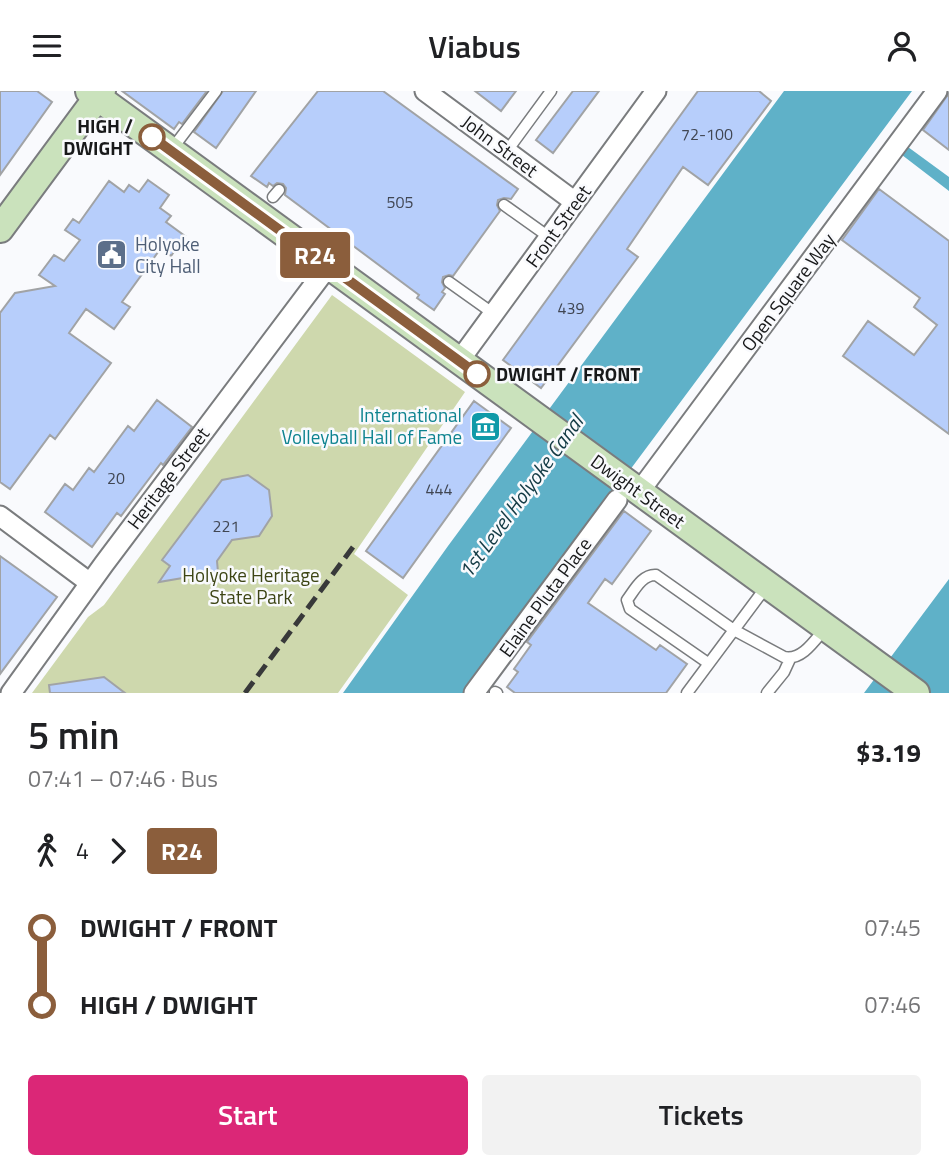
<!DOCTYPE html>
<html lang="en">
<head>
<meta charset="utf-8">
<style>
  :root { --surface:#fff; --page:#f2f2f2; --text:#202124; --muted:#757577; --accent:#db2777 }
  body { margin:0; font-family:"Titillium Web",sans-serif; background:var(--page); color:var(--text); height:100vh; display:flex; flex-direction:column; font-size:26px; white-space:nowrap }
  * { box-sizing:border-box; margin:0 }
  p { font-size:23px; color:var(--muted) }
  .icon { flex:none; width:38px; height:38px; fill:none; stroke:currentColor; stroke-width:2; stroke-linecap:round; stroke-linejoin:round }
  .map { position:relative; height:602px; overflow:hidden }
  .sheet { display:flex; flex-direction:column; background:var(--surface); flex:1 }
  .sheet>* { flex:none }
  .badge { padding:0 14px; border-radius:5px; font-size:24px; line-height:46px }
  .map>.badge { position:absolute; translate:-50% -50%; box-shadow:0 0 0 4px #fff }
  .legs { display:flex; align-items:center; gap:10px; height:77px; padding:0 28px; font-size:23px }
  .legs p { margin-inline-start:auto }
  .head { display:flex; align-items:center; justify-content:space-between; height:119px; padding:0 28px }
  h1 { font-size:38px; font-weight:600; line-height:52px }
  .button { display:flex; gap:14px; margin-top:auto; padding:14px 28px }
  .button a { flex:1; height:80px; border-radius:7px; background:var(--accent); color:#fff; font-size:28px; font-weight:600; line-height:80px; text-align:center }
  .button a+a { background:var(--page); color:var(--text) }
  ul { padding:0 28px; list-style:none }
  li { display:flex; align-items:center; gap:24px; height:77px; font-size:26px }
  li i { display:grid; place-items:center; width:10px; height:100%; margin:0 9px; background:currentColor }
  li i::after { content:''; width:18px; height:18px; margin:-9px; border:5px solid; border-radius:50%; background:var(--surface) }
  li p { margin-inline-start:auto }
  li:first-child i { background:linear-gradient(#0000 50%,currentColor 0) }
  li:last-child i { background:linear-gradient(currentColor 50%,#0000 0) }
  header { display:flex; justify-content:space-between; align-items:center; height:91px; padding:0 28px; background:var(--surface); font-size:32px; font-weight:600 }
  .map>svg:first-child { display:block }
  .green { fill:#ced8ad }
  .water { fill:#5fb1c8 }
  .building { fill:#b7cefb; stroke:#a1a3a5; stroke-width:2 }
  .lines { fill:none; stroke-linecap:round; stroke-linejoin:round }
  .lane-casing { stroke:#7a7c7e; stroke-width:13 }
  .street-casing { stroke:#7a7c7e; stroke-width:23 }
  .secondary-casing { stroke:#7a7c7e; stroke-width:30 }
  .lane { stroke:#fff; stroke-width:10 }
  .street { stroke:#fff; stroke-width:19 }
  .secondary { stroke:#cae2bc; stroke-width:26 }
  .rail { stroke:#38393a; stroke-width:5; stroke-dasharray:14 7; stroke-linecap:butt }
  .line-1-casing { stroke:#fff; stroke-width:16 }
  .line-1 { stroke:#8b5e3c; stroke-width:10 }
  .stop-1-dot { fill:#fff; stroke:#8b5e3c; stroke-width:3.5 }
  .labels { text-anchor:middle; stroke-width:5; stroke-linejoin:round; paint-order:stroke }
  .number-label { font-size:16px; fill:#404652 }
  .stop-label { font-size:19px; font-weight:bold; fill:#18191a; stroke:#f9fafd; text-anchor:end }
  .street-label { font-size:19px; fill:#18191a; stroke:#f9fafd }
  .service-label { font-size:19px; fill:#4e5e75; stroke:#f9fafd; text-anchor:start }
  .culture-label { font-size:19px; fill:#0d838f; stroke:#f9fafd; text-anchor:end }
  .park-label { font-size:19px; fill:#3d4515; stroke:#f9fafd }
  .water-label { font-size:21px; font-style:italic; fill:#133a44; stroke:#f9fafd }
</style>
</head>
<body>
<header><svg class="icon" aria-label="menu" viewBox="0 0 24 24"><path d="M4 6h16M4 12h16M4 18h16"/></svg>Viabus<svg class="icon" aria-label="person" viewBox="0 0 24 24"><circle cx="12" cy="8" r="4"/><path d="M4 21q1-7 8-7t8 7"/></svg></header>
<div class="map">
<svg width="949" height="602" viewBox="0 0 949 602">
  <rect width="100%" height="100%" fill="#f9fafd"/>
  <!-- green -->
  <path class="green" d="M332 204 465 301 354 463 408 504 338 602H32L88 526 104 514Z"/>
  <!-- water -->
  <path class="water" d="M784 0H912L464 602H343L448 455Z
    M908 56 949 86V100L902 64Z
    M949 488V602H864Z"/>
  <!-- building -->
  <path class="building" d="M0 0H37L52 11 0 84Z
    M122 0H207L182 33 179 31 174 38Z
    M223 0H256L216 57 194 41Z
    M318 0H383L518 98 511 108 504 107 498 109 497 114 500 120 453 185 449 184 443 186 442 191 445 197 442 201 445 203 434 219 417 207 419 204 285 104 286 97 283 93 277 92 273 95 269 92 267 96 251 85Z
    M475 0H516L501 20Z
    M573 0H599L553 62 536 49Z
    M698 0H759L771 10 708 94 683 76 627 158 638 166 541 297 503 269Z
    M949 2V59L923 39Z
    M148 89 169 104 160 117 171 125 166 131 185 145 171 165 161 157 122 211 130 216 114 238 86 218 69 242 111 272 55 348 50 344 10 398 0 391V222L15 202 55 195 39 184 54 164 64 170 80 149 65 139 73 128 79 132 109 90 124 101 129 94 139 101Z
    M879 98 949 150V343L843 265 868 230 914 264 937 234 914 216 920 207 842 149Z
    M157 309 192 336 163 374 161 372 121 425 117 422 92 456 45 421 65 393 73 399 89 377 94 381 128 335 134 340Z
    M474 310 511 337 403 487 366 460Z
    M248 384 269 399 272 425 259 445 232 449 217 470 218 481 159 491 170 475 162 469 222 389Z
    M624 420 651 440 612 493 605 488 588 512 656 559 660 554 687 573 666 602H515L507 596 518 581 514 578 531 554 527 551Z
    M0 465 57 506 0 583Z
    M104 586 125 602H50L49 594Z"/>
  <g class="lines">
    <defs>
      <path id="lane" d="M172 58 216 0
        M507 60 551 0
        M273 106 279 99
        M504 114 549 146
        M449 191 494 223
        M708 572 630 518 627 509C634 500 642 483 656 484L734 539 784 566C802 570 815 549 826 536
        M495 601 497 602
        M687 602 766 496
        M767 602 784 581 790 568"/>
      <path id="street" d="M425 0 575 111
        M459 270 656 0
        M639 401 937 0
        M0 425 90 492
        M11 602 104 473 329 174
        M474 602 617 409"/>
      <path id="secondary" d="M89 0 916 602
        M0 138 102 0"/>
    </defs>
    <!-- lane casing -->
    <use href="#lane" class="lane-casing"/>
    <!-- street casing -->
    <use href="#street" class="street-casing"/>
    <!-- secondary casing -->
    <use href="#secondary" class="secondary-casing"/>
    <!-- lane -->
    <use href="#lane" class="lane"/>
    <!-- street -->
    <use href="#street" class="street"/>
    <!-- secondary -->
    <use href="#secondary" class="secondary"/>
    <!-- rail -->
    <path class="rail" d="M245 602 353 456"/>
  </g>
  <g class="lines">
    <defs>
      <path id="line-1" d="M152 46 477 283"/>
    </defs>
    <!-- line-1 casing -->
    <use href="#line-1" class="line-1-casing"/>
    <!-- line-1 -->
    <use href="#line-1" class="line-1"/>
  </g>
  <!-- icons -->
  <defs>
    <symbol id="civic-square" viewBox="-11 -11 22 22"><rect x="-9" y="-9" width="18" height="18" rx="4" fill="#5c6f8a" stroke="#f9fafd"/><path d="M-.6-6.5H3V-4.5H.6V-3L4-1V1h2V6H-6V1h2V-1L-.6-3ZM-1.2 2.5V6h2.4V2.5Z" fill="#fff"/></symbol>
    <symbol id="museum-square" viewBox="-11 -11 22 22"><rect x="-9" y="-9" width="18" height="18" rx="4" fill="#0f9aa8" stroke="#f9fafd"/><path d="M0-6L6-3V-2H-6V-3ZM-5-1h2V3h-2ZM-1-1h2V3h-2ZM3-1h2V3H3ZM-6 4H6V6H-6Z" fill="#fff"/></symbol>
  </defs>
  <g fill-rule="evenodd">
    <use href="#civic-square" x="94" y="146" width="35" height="35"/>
    <use href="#museum-square" x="468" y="318" width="35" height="35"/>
  </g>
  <!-- markers -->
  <g class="stop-1-dot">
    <circle cx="152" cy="46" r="12"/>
    <circle cx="477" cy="283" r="12"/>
  </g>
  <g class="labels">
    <!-- number labels -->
    <g class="number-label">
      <text x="707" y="49">72-100</text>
      <text x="400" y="117">505</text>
      <text x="571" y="223">439</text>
      <text x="116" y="393">20</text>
      <text x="439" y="404">444</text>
      <text x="226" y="441">221</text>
    </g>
    <!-- stop labels -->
    <g class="stop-label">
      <text x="133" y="42">HIGH /<tspan x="133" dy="22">DWIGHT</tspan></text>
      <text x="496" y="290" text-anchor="start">DWIGHT / FRONT</text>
    </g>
    <!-- street labels -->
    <g class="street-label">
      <text transform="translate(500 55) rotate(37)" y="7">John Street</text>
      <text transform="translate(558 135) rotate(-54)" y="7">Front Street</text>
      <text transform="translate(788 201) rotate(-53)" y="7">Open Square Way</text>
      <text transform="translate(168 387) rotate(-53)" y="7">Heritage Street</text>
      <text transform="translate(638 400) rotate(36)" y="7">Dwight Street</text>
      <text transform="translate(545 506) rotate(-54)" y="7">Elaine Pluta Place</text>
    </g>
    <!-- service labels -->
    <g class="service-label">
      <text x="135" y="160">Holyoke<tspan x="135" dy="22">City Hall</tspan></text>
    </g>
    <!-- culture labels -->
    <g class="culture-label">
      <text x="462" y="331">International<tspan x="462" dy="22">Volleyball Hall of Fame</tspan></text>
    </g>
    <!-- park labels -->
    <g class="park-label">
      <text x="251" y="491">Holyoke Heritage<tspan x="251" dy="22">State Park</tspan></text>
    </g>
    <!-- water labels -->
    <g class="water-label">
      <text transform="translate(521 406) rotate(-54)" y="7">1st Level Holyoke Canal</text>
    </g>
  </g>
</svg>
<b class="badge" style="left:315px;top:164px;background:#8b5e3c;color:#fff">R24</b>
</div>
<section class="sheet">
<div class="head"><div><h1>5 min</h1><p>07:41 – 07:46 · Bus</p></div><b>$3.19</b></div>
<div class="legs"><svg class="icon" aria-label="walk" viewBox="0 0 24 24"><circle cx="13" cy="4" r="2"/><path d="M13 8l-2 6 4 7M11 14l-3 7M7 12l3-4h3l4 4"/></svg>4<svg class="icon" aria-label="forward" viewBox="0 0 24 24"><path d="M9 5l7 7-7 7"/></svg><b class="badge" style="background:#8b5e3c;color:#fff">R24</b></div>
<ul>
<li><i style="color:#8b5e3c"></i><b>DWIGHT / FRONT</b><p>07:45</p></li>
<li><i style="color:#8b5e3c"></i><b>HIGH / DWIGHT</b><p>07:46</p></li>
</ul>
<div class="button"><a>Start</a><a>Tickets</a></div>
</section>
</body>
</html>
